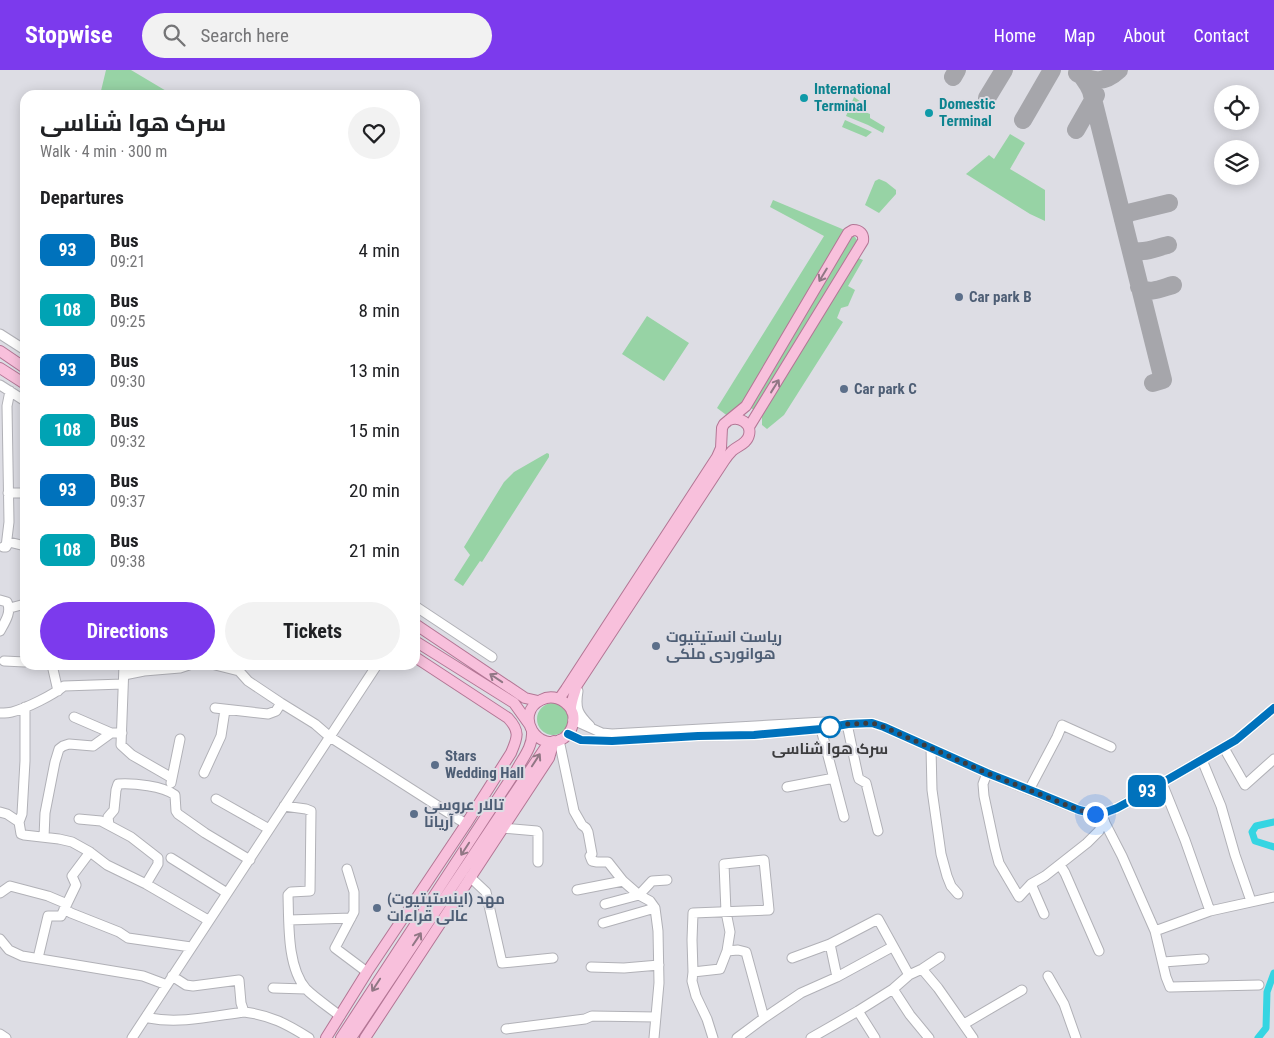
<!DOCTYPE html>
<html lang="en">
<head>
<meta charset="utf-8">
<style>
  :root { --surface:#fff; --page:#f2f2f2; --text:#202124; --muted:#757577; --accent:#7c3aed }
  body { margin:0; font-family:"Roboto Condensed",Cairo,sans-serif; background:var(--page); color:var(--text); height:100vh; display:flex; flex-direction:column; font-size:19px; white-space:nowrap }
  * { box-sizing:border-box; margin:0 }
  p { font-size:16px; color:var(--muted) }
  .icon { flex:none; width:28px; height:28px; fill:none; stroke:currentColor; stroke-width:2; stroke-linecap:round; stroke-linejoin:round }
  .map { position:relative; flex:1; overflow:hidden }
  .side { position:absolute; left:20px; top:20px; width:400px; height:580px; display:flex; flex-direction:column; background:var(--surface); border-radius:15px; box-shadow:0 2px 12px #0003 }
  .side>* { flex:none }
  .badge { padding:0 10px; border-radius:8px; font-size:18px; line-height:32px }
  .buttons { position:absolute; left:1214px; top:15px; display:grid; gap:10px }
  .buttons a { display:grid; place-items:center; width:45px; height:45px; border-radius:50%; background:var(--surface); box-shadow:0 2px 12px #0003; font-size:25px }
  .you { position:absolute; width:25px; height:25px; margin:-12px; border:4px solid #fff; border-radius:50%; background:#1a73e8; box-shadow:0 0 0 8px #1a73e833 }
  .map>.badge { position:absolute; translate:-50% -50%; box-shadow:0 0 0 2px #fff }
  h2 { padding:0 20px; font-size:19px; line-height:45px }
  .round { display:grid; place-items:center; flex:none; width:52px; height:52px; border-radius:26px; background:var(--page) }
  .headline { display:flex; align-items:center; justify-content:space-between; height:85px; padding:0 20px }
  h1 { font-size:24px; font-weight:700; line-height:38px }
  .primary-button { display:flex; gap:10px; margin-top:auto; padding:10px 20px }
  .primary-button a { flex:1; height:58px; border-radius:30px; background:var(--accent); color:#fff; font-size:20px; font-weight:700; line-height:58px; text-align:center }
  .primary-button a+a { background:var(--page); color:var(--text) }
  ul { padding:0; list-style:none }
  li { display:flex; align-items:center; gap:15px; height:60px; padding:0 20px }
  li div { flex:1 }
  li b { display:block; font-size:19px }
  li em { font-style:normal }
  li .badge { min-width:55px; font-weight:700; text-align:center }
  header { display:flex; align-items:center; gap:30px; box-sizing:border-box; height:70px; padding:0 25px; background:var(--accent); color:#fff }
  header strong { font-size:24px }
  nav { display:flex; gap:28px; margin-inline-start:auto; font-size:18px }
  .search { width:350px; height:45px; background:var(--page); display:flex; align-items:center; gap:12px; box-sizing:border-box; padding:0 18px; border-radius:28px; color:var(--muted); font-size:19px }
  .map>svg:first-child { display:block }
  .green { fill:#97d3a5 }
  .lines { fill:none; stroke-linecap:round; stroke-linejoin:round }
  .canal { stroke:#35d5e2; stroke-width:7 }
  .taxiway { stroke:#a6a6ab; stroke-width:18 }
  .minor-casing { stroke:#b1b1b7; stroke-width:11 }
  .major-casing { stroke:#b37695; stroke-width:12 }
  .minor { stroke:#fff; stroke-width:9 }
  .major { stroke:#f8c0dc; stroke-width:10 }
  .oneway { stroke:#917785 }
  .line-casing { stroke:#fff; stroke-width:11 }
  .line { stroke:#0072bc; stroke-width:8 }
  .walk { stroke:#3c3c3e; stroke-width:5; stroke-dasharray:0 9 }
  .culture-dot { fill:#0f9aa8; stroke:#dddde4; stroke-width:2 }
  .service-dot { fill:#5c6f8a; stroke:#dddde4; stroke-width:2 }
  .stop-dot { fill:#fff; stroke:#0072bc; stroke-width:2.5 }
  .labels { text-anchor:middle; stroke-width:4; stroke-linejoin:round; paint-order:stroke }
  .culture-label { font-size:15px; font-weight:bold; fill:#0d838f; stroke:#dddde4; text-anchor:start }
  .service-label { font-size:15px; font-weight:bold; fill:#4e5e75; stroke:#dddde4; text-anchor:start }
  .stop-label { font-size:15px; font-weight:bold; fill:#3c3c3e; stroke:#dddde4 }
</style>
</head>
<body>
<header>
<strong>Stopwise</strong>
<div class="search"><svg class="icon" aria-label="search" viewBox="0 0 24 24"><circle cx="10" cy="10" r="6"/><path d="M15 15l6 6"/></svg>Search here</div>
<nav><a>Home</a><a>Map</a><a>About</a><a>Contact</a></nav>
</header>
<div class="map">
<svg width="1274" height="968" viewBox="0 0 1274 968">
  <rect width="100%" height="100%" fill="#dddde4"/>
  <!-- green -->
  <path class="green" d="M106 0H131L173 25H100Z
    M854 27 867 36 865 42 870 44V48L885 57 883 63 868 55 846 46Z
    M845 50 872 62 866 67 842 57Z
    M1010 64 1025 73 1010 99 1045 120V151L1030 144 966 104 989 85 994 89Z
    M879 109 886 112 896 120V124L879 143 865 135 875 111Z
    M773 130 847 161 746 335 729 347 717 338 824 166 770 137Z
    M853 166 855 167 857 170 756 341 749 337 851 167Z
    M858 188 863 190 848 216 855 220 848 236 841 238 837 248 843 252 784 345 767 359 762 355V346Z
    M647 246 689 273 664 311 622 284Z
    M547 383 549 384V387L482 492 480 491 463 516 454 510 470 485 464 477 504 412 514 402Z
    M537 649a16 16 0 1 1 32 0a16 16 0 1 1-32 0Z"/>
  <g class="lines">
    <!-- canal -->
    <path class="canal" d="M1274 752 1256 756 1252 762 1255 771 1274 777
      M1258 968 1266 958 1267 922 1274 903"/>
    <!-- taxiway -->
    <path class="taxiway" d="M1077 3C1093 13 1105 13 1119 0
      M1082 6 1088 15 1091 21 1163 310 1153 313
      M953 7 957 0
      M987 28 1004 0
      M1023 50 1052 0
      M1076 60 1096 25
      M1123 150 1128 143 1169 133
      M1130 178C1139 186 1157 177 1168 175
      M1139 217C1149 225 1162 218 1173 215"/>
    <defs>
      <path id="minor" d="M0 264 25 280
        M0 315 25 331
        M8 423H25
        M3 477H6L9 472 25 476
        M6 477 9 452 7 336 10 321
        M0 530 7 532C12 542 5 552 0 561
        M415 536 492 587
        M10 538 25 534
        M4 591 25 592
        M52 595 58 621
        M124 595 121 675 132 685 172 708
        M215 595 239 601 248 611 281 633 315 654 330 667 466 754
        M124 605 144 601 180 598 189 595
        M578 621C575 639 578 644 590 656
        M25 637V691L22 744 19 752 21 764 24 765 59 769 72 772 90 782 107 795 146 814 208 850
        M215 638 268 644 276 641 281 633
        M0 643C4 643 9 643 12 642 27 638 53 625 64 616L123 614
        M74 647 111 663
        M573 650 602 663 612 664 824 652 832 656
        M847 654 858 706 859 709 866 713 878 761
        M821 659 844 747
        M568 664 581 670 612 671 698 666 754 665 821 659 847 654 872 653 884 657 987 703 1029 720 1079 740 1103 746 1104 743 1117 738 1153 718 1236 670 1274 638
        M559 670 574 741 582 755 586 758 588 762 592 784 590 786 592 791 597 792H608L623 811 639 825 650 831 655 838 658 861 659 913 654 968
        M931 678 932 720 941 784 947 806 951 816 958 824
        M1224 678 1245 715 1274 689
        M1202 690 1221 736 1235 785 1251 831
        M204 703 221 666 225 640
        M987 703 983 714 984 726 995 778 999 793 1019 827 1031 814 1045 806 1087 773 1099 761 1102 754 1105 753 1104 750
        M171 713 180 669
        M1162 713 1185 770 1210 841
        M787 717 834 708
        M1029 720 1057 667 1062 655 1111 677
        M216 729 269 759
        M284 736 306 739 311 741 310 821 291 822 288 825C289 854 287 897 306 919 315 928 330 938 340 946
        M0 742 7 744 19 752
        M79 749 101 751 131 767 158 788V794L146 814
        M1105 753 1122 786 1155 861 1166 907 1170 917 1259 915
        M109 755 108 747 114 740 116 720 118 714C134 713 163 716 175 725L176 741 178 744 205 763 250 790
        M503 758 537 761 538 763V792
        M44 767 45 743 55 692 59 679 63 676 69 674 93 676 111 663H122
        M171 788 227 823
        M1060 795 1065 803 1099 881
        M347 799 354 822V842L335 878 367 902
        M470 807 486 822 502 893 553 888
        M1031 814 1044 844
        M577 820 623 811
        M0 823 10 816 48 826 67 834
        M605 834 639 825 652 811 667 810
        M64 839 71 843 119 862 128 868 191 877
        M289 850 351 848
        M603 853 655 838
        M1155 861 1210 841 1274 827
        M0 869 9 880 22 886 143 906 167 915
        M830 874 837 907
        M727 881 738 880 746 882 764 948
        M38 888 48 846H61L76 815 72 806 90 782
        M792 888 830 874 878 849 909 905
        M1163 892 1204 889
        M591 897 624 898 659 895
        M922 899 938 918 973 968
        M693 902 720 899 727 881 730 862 726 842 724 794 764 790 769 840 693 843 692 870 693 902 692 911 696 926 707 949 713 968
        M172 906 186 915 193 916 239 910 241 933 244 942
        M1048 906 1064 934 1076 968
        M273 918 306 919
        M893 919 910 945 929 968
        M858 941 875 968
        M147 945 149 948C180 954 213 946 244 942 270 945 287 954 309 968
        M964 954 1022 920
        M506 959 585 949 592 946 656 947
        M0 964 6 968
        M132 968 377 595
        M737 968 764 948 801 923 837 907 892 877
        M811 968 858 941 893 919 909 905 922 899 940 887"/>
      <path id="major" d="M0 281 25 298
        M0 298 25 314
        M415 554 525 628 538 631
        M415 571 514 633 529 654
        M559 629 566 619 717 387 721 378 722 358 724 354 746 336 848 163 853 160C860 160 864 164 863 171L749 357
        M571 639C564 629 552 624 541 630 513 644 538 685 564 668 571 663 575 653 573 644 571 639 571 642 571 637 572 629 575 622 577 615L724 391C726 388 729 384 732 381 737 376 747 374 749 365 752 353 739 346 729 350
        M326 968 367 902 466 754 511 683C518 667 520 661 508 648L415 587
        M341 968 517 699C523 688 533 676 532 662
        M351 968 549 672
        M365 968 549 688 554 671"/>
    </defs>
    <!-- minor casing -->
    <use href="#minor" class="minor-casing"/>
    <!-- major casing -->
    <use href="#major" class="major-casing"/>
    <!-- minor -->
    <use href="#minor" class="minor"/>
    <!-- major -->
    <use href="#major" class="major"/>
  </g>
  <!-- one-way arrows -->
  <defs><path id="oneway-shaft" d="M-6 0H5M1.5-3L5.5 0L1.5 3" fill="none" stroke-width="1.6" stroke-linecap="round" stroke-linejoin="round" transform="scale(1.25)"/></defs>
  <g class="oneway">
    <use href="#oneway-shaft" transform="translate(823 205) rotate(121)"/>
    <use href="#oneway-shaft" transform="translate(775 316) rotate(-58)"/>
    <use href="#oneway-shaft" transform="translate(496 608) rotate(-146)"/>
    <use href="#oneway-shaft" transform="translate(536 690) rotate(-57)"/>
    <use href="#oneway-shaft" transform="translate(465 779) rotate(123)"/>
    <use href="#oneway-shaft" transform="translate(417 869) rotate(-56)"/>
    <use href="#oneway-shaft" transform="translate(376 915) rotate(123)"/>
  </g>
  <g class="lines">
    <defs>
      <path id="line" d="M568 664 581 670 612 671 698 666 754 665 821 659 848 654 872 653 884 657 987 703 1040 724 1079 740 1103 746 1104 743 1117 738 1141 725 1236 670 1274 638"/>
    </defs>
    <!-- line casing -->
    <use href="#line" class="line-casing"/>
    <!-- line -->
    <use href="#line" class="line"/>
    <!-- walk -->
    <path class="walk" d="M830 657 848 654 872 653 884 657 987 703 1079 740 1095 744"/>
  </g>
  <!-- markers -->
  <g class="culture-dot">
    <circle cx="804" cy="28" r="5"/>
    <circle cx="929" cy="43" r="5"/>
  </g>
  <g class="service-dot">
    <circle cx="959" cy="227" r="5"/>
    <circle cx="844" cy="319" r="5"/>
    <circle cx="656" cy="576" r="5"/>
    <circle cx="435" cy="695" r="5"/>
    <circle cx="414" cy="744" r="5"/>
    <circle cx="377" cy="838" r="5"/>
  </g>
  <circle class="stop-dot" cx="830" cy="657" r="10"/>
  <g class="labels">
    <!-- culture labels -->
    <g class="culture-label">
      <text x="814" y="24">International<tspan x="814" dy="17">Terminal</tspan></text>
      <text x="939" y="39">Domestic<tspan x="939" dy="17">Terminal</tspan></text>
    </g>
    <!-- service labels -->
    <g class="service-label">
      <text x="969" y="232">Car park B</text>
      <text x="854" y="324">Car park C</text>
      <text x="666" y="572">ریاست انستیتیوت<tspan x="666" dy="17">هوانوردی ملکی</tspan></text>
      <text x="445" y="691">Stars<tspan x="445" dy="17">Wedding Hall</tspan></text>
      <text x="424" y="740">تالار عروسی<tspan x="424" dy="17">آریانا</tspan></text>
      <text x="387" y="834">مهد (اینستیتیوت)<tspan x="387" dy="17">عالی قراءات</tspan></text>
    </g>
    <!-- stop labels -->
    <g class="stop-label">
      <text x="830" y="684">سرک هوا شناسی</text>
    </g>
  </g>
</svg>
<div class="buttons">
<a><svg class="icon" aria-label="locate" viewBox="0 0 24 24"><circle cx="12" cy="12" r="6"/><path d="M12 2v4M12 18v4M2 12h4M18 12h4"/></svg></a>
<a><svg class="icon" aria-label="layers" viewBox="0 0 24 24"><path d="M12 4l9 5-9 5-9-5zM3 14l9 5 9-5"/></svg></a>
</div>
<div class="you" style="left:1095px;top:744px"></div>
<b class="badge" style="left:1147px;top:721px;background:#0072bc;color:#fff">93</b>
<section class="side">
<div class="headline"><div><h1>سرک هوا شناسی</h1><p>Walk · 4 min · 300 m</p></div><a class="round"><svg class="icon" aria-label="heart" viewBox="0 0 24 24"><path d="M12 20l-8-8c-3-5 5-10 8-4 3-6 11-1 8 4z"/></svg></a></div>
<h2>Departures</h2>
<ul>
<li><span class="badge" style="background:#0072bc;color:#fff">93</span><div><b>Bus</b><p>09:21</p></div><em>4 min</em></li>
<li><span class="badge" style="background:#00a3b4;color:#fff">108</span><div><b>Bus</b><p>09:25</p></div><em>8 min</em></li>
<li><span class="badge" style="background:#0072bc;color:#fff">93</span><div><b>Bus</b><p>09:30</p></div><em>13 min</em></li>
<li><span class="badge" style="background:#00a3b4;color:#fff">108</span><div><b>Bus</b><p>09:32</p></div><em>15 min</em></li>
<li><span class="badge" style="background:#0072bc;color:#fff">93</span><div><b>Bus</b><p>09:37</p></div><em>20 min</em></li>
<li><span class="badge" style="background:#00a3b4;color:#fff">108</span><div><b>Bus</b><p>09:38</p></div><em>21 min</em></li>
</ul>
<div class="primary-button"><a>Directions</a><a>Tickets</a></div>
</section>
</div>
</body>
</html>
